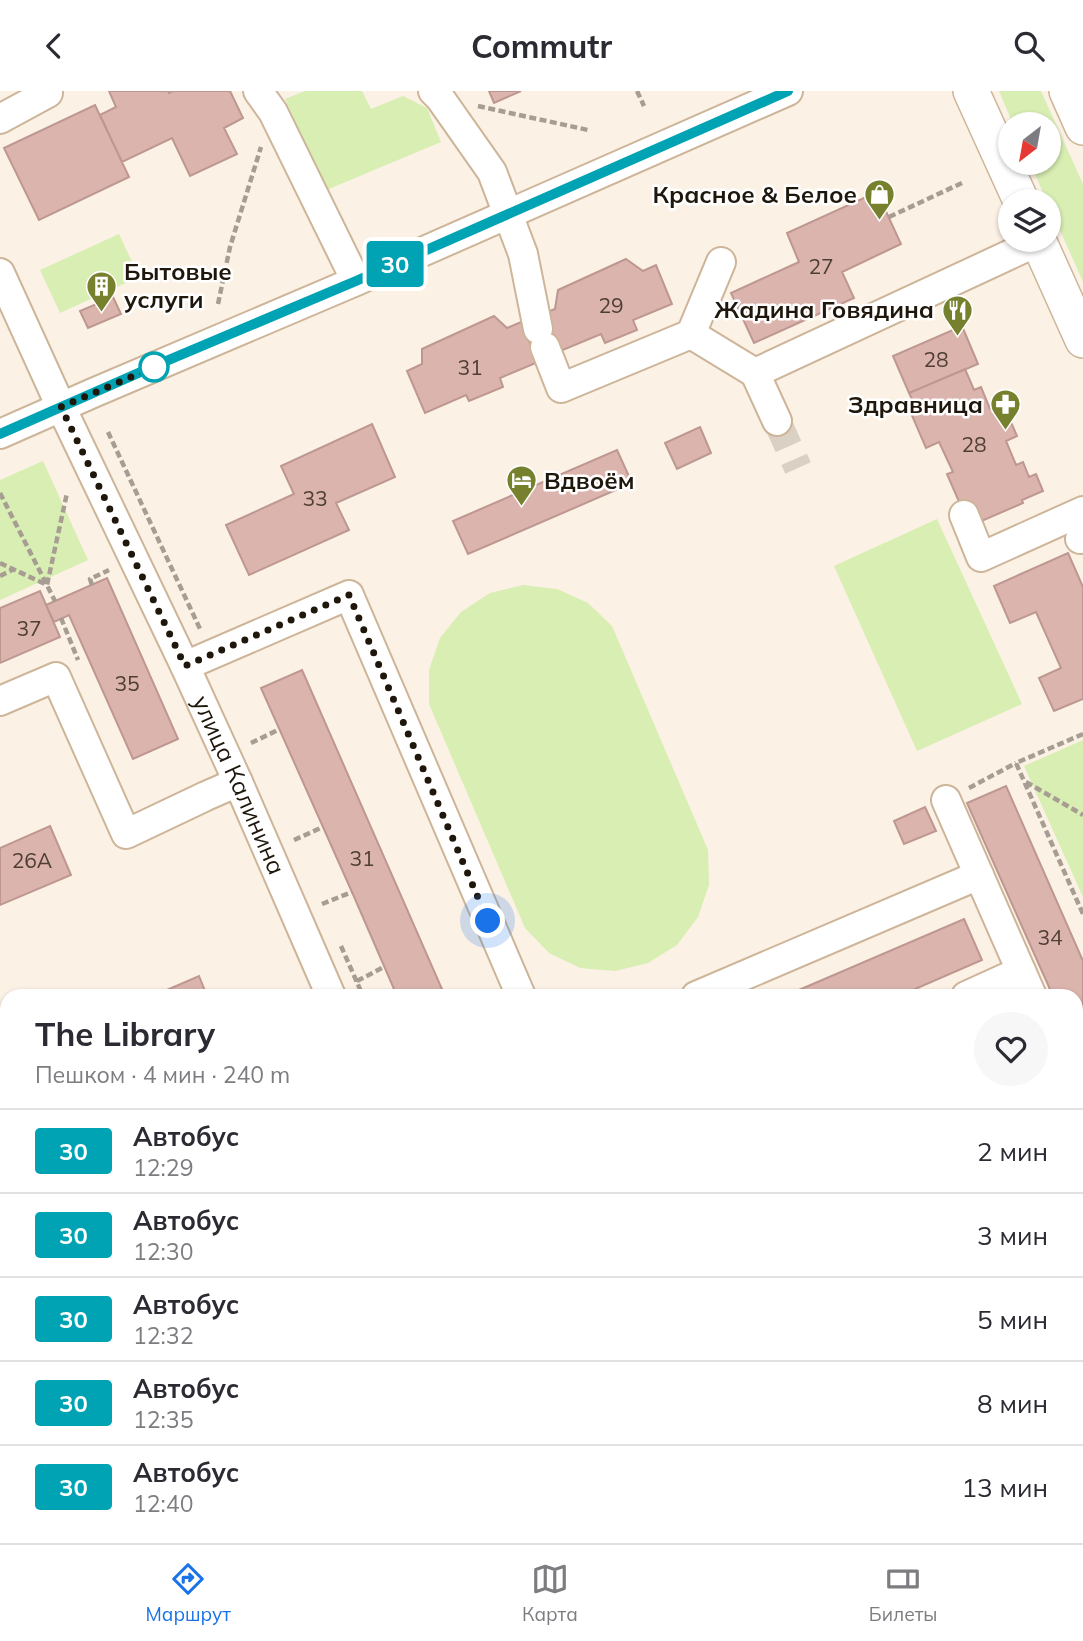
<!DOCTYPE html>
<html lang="ru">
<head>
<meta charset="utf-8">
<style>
  :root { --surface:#fff; --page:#f7f7f7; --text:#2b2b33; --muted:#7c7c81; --line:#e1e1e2; --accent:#1a73e8 }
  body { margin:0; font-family:Mulish,sans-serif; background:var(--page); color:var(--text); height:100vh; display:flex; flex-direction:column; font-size:26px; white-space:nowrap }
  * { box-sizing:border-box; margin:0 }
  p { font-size:23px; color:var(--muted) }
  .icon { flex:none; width:38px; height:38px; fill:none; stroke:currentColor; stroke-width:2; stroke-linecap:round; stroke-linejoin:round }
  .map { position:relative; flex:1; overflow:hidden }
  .drawer { position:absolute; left:0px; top:898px; width:1083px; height:555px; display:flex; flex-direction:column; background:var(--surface); border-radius:21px 21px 0 0; box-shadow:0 2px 5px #0004 }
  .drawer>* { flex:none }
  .badge { padding:0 14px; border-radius:5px; font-size:24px; line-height:46px }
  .needle { width:46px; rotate:211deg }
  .controls { position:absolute; left:998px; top:21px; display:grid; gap:14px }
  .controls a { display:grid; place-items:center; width:63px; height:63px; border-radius:50%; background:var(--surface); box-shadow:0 2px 5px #0004; font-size:35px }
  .you { position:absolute; width:35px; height:35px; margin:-18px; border:5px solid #fff; border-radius:50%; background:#1a73e8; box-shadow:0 0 0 10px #1a73e833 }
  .map>.badge { position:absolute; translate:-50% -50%; box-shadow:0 0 0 4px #fff }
  .round { display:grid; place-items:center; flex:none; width:74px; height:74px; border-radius:37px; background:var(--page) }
  .overview { display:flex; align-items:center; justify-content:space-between; height:119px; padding:0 35px }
  h1 { font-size:33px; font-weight:700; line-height:52px }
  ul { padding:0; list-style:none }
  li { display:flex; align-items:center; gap:21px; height:84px; padding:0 35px; border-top:2px solid var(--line) }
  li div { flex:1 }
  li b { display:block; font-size:26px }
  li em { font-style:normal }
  li .badge { min-width:77px; font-weight:700; text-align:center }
  header { display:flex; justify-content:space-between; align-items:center; height:91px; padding:0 35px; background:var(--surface); font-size:32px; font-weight:700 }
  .tab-bar { display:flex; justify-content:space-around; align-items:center; height:98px; border-top:2px solid var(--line); background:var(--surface); font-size:19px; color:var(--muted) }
  .tab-bar a { display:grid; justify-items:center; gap:4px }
  .tab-bar .active { color:var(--accent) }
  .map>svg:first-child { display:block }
  .green { fill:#d8eeb3 }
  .building { fill:#dcb4ae; stroke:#bd9790; stroke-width:2 }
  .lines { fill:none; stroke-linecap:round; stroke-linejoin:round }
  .minor-tunnel { stroke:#dad0c4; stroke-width:28; stroke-dasharray:28 14; stroke-linecap:butt }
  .minor-casing { stroke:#cdb599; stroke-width:32 }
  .major-casing { stroke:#cdb599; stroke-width:38 }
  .path { stroke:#a79d92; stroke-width:4.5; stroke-dasharray:7 3.5; stroke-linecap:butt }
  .minor { stroke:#fff; stroke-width:28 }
  .major { stroke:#fff; stroke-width:35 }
  .line-casing { stroke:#fff; stroke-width:16 }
  .line { stroke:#00a3b4; stroke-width:10 }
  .walk { stroke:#1f170c; stroke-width:7; stroke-dasharray:0 12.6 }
  .stop-dot { fill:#fff; stroke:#00a3b4; stroke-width:3.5 }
  .labels { text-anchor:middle; stroke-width:5; stroke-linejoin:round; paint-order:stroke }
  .number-label { font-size:21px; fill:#4e3e34 }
  .poi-label { font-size:24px; font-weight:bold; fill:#1f170c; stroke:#fff; text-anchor:end }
  .street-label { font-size:24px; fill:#1f170c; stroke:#fff }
</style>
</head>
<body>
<header><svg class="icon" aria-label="back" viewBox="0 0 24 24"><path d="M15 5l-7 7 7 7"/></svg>Commutr<svg class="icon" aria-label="search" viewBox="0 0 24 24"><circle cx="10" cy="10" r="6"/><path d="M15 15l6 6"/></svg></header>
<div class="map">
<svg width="1083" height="1452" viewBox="0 0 1083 1452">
  <rect width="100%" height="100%" fill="#fbf1e5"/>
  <!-- green -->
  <path class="green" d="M305 0H362L371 18 403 5 427 17 441 51 324 100 285 8Z
    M999 0H1041L1083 93V191L1030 72H1048V33H1013Z
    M119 143 139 186 60 222 40 179Z
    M43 370 88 469 0 509V389Z
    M937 428 1022 613 917 660 834 475Z
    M523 494 557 498 588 512 612 535 708 759 709 794 698 826 677 854 648 872 615 880 580 877 549 862 525 837 429 613V579L440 547 461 521 490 502Z
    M1083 649V806L1024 675Z"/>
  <!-- building -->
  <path class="building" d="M109 0H168L169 2 173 0H230L243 27 224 37 237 63 190 85 172 47 122 71 100 24 116 16Z
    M489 0H521L494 12Z
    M95 14 129 86 39 129 4 57Z
    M877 101 901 153 842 181 854 207 754 252 731 202 799 171 787 142Z
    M626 168 643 180 656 174 672 213 633 229 637 239 605 252 601 243 558 261 542 223 555 218 558 199Z
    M113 206 121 223 88 237 80 220Z
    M494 225 507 237 521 231 538 271 500 287 503 296 469 310 466 304 425 322 407 280 422 273V258Z
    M962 235 978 273 909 302 893 265Z
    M965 278 974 299 981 296 990 318 997 315 1004 331 1010 329 1017 345 1006 350 1016 374 1023 371 1029 386 1036 383 1043 400 1022 409 1023 412 977 432 967 410 960 413 947 383 953 381 939 351 926 357 907 313 913 310 909 302Z
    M372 333 395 386 336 412 349 439 249 484 226 434 294 403 281 375Z
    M700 336 711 362 677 378 665 352Z
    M617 359 632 392 468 463 453 430Z
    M1068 462 1083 496V608L1054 620 1039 587 1061 577 1036 521 1010 532 994 495Z
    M107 487 178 648 133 668 69 524 54 531 46 514Z
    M40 500 60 546 0 572V517Z
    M302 579 445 905H397L352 801 261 597Z
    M1006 695 1083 870V973L1076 957V905H1053L967 712Z
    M925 716 936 740 904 753 894 730Z
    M50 735 71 784 0 814V757Z
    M964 828 982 869 899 905H785Z
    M199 885 207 905H153Z
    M0 959 4 969 7 968V1034L0 1037Z
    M1083 1294V1319L1076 1323V1298Z
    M1083 1379V1428L1076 1431V1382Z
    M7 1413V1446H46L32 1452H0V1417Z
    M319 1446H436L439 1452H389L388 1449 382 1452H306Z
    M666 1446H709L712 1452H669Z
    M981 1446H1045L1030 1452H984Z"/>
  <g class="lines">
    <!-- minor-tunnel -->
    <path class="minor-tunnel" d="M777 330 798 377"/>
    <defs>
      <g id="minor">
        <path d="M258 0 273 21 356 190"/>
        <path d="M433 0 440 7 492 81 523 163 538 238"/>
        <path d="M0 28 48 2"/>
        <path id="s1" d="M0 182 61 316 185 575 238 691 331 905"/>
        <path d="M691 243 755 282 1039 150"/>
        <path d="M545 256 561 297 691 243 721 171"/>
        <path d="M755 282 777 330"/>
        <path d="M0 343 93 302 356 190 788 0"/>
        <path d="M964 424 981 466 1083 420"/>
        <path d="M1080 448 1083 447"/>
        <path d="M185 575 349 504 521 905"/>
        <path d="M0 610 56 586 126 743 206 705 238 691"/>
        <path d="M946 709 1032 905"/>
        <path d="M696 905 979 784"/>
        <path d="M966 905 1021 880"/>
        <path d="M1076 1006 1083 1022"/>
        <path d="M1076 1043H1083"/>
        <path d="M1076 1201 1083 1198"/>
        <path d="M1076 1345 1083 1342"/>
        <path d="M0 1381 7 1378"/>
        <path d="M491 1446 494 1452"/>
        <path d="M570 1446 573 1452"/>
        <path d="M735 1446 739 1452"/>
        <path d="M227 1452 242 1446"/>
      </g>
      <path id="major" d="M971 0 1021 110
        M1067 0 1083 36
        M1038 149 1083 249"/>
    </defs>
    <!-- minor casing -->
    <use href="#minor" class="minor-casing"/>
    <!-- major casing -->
    <use href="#major" class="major-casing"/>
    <!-- path -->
    <path class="path" d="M637 0 644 15
      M478 15 588 39
      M889 126 964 91
      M218 213 230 156 261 56
      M108 341 201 540
      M0 402 55 510
      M0 472 47 494 67 402
      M0 485 14 478
      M92 494 90 488 109 479
      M61 527 78 569
      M1083 643 1016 672 1083 823
      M251 652 280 638
      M1026 691 1083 724
      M969 697 1016 672
      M294 749 323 736
      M322 813 352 801
      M341 855 363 905
      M357 890 384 876
      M0 1141 7 1138
      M0 1189 7 1203"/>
    <!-- minor -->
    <use href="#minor" class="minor"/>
    <!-- major -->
    <use href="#major" class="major"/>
  </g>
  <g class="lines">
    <defs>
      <path id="line" d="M0 343 152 276 356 190 788 0"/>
    </defs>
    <!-- line casing -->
    <use href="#line" class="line-casing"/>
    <!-- line -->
    <use href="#line" class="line"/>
    <!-- walk -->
    <path class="walk" d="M154 276 61 316 185 575 349 504 488 830"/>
  </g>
  <!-- icons -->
  <defs>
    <symbol id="shop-pin" viewBox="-11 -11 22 30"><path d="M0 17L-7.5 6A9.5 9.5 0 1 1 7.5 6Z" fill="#77802c" stroke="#fff"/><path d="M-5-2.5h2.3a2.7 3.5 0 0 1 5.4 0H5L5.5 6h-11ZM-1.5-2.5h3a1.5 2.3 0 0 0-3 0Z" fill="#fff"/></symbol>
    <symbol id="building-pin" viewBox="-11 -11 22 30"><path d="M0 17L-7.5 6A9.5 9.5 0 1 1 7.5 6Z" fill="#77802c" stroke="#fff"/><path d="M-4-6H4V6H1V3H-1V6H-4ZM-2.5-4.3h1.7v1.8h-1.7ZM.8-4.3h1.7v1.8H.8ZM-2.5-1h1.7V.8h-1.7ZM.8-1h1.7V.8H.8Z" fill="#fff"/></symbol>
    <symbol id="restaurant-pin" viewBox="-11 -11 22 30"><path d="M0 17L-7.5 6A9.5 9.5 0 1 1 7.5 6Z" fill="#77802c" stroke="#fff"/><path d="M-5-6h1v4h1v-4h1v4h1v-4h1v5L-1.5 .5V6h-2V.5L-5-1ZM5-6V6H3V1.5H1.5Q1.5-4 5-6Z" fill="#fff"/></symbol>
    <symbol id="pharmacy-pin" viewBox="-11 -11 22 30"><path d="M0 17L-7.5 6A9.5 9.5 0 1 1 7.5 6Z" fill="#77802c" stroke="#fff"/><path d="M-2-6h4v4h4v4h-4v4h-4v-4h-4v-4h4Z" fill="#fff"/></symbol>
    <symbol id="hotel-pin" viewBox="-11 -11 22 30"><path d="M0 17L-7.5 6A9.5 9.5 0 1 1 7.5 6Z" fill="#77802c" stroke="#fff"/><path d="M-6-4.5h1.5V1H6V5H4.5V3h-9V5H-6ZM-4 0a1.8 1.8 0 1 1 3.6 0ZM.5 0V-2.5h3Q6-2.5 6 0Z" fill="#fff"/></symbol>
  </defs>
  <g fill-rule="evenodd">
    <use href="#shop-pin" x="862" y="86" width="35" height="47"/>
    <use href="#building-pin" x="84" y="178" width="35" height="47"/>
    <use href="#restaurant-pin" x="940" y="202" width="35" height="47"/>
    <use href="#pharmacy-pin" x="988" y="296" width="35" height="47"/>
    <use href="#hotel-pin" x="504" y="372" width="35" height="47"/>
  </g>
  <!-- markers -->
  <circle class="stop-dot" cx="154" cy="276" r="14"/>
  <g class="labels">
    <!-- number labels -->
    <g class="number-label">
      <text x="821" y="183">27</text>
      <text x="611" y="222">29</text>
      <text x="936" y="276">28</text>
      <text x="470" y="284">31</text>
      <text x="974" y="361">28</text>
      <text x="315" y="415">33</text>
      <text x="29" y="545">37</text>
      <text x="127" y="600">35</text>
      <text x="362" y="775">31</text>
      <text x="32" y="777">26А</text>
      <text x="1050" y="854">34</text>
    </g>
    <!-- poi labels -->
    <g class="poi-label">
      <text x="857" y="112">Красное &amp; Белое</text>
      <text x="124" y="189" text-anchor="start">Бытовые<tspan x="124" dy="28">услуги</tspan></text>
      <text x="934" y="227">Жадина Говядина</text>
      <text x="983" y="322">Здравница</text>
      <text x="544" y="398" text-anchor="start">Вдвоём</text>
    </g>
    <!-- street labels -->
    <g class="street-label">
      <text dy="8" stroke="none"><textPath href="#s1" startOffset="565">улица Калинина</textPath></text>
    </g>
  </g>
</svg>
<div class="controls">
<a><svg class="needle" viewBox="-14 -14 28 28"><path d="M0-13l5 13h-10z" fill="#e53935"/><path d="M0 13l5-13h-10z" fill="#7c7c81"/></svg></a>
<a><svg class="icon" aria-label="layers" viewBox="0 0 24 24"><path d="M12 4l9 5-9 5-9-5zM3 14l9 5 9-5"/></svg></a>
</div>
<div class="you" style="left:488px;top:830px"></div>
<b class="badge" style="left:395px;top:173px;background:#00a3b4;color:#fff">30</b>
<section class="drawer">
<div class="overview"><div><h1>The Library</h1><p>Пешком · 4 мин · 240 m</p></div><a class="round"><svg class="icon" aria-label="heart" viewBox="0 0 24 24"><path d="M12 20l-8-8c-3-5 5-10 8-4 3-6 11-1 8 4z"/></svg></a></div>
<ul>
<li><span class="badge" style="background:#00a3b4;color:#fff">30</span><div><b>Автобус</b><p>12:29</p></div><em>2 мин</em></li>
<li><span class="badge" style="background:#00a3b4;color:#fff">30</span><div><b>Автобус</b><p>12:30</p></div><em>3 мин</em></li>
<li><span class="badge" style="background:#00a3b4;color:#fff">30</span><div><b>Автобус</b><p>12:32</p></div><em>5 мин</em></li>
<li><span class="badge" style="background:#00a3b4;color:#fff">30</span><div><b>Автобус</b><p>12:35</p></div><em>8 мин</em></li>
<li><span class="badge" style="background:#00a3b4;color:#fff">30</span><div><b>Автобус</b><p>12:40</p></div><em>13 мин</em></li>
</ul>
</section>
</div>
<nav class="tab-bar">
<a class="active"><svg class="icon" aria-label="directions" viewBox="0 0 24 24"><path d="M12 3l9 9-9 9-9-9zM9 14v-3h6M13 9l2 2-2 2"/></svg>Маршрут</a>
<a><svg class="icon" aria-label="map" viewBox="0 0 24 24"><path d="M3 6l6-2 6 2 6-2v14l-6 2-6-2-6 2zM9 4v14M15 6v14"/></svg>Карта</a>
<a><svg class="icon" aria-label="tickets" viewBox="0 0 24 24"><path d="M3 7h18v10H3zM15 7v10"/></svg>Билеты</a>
</nav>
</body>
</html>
